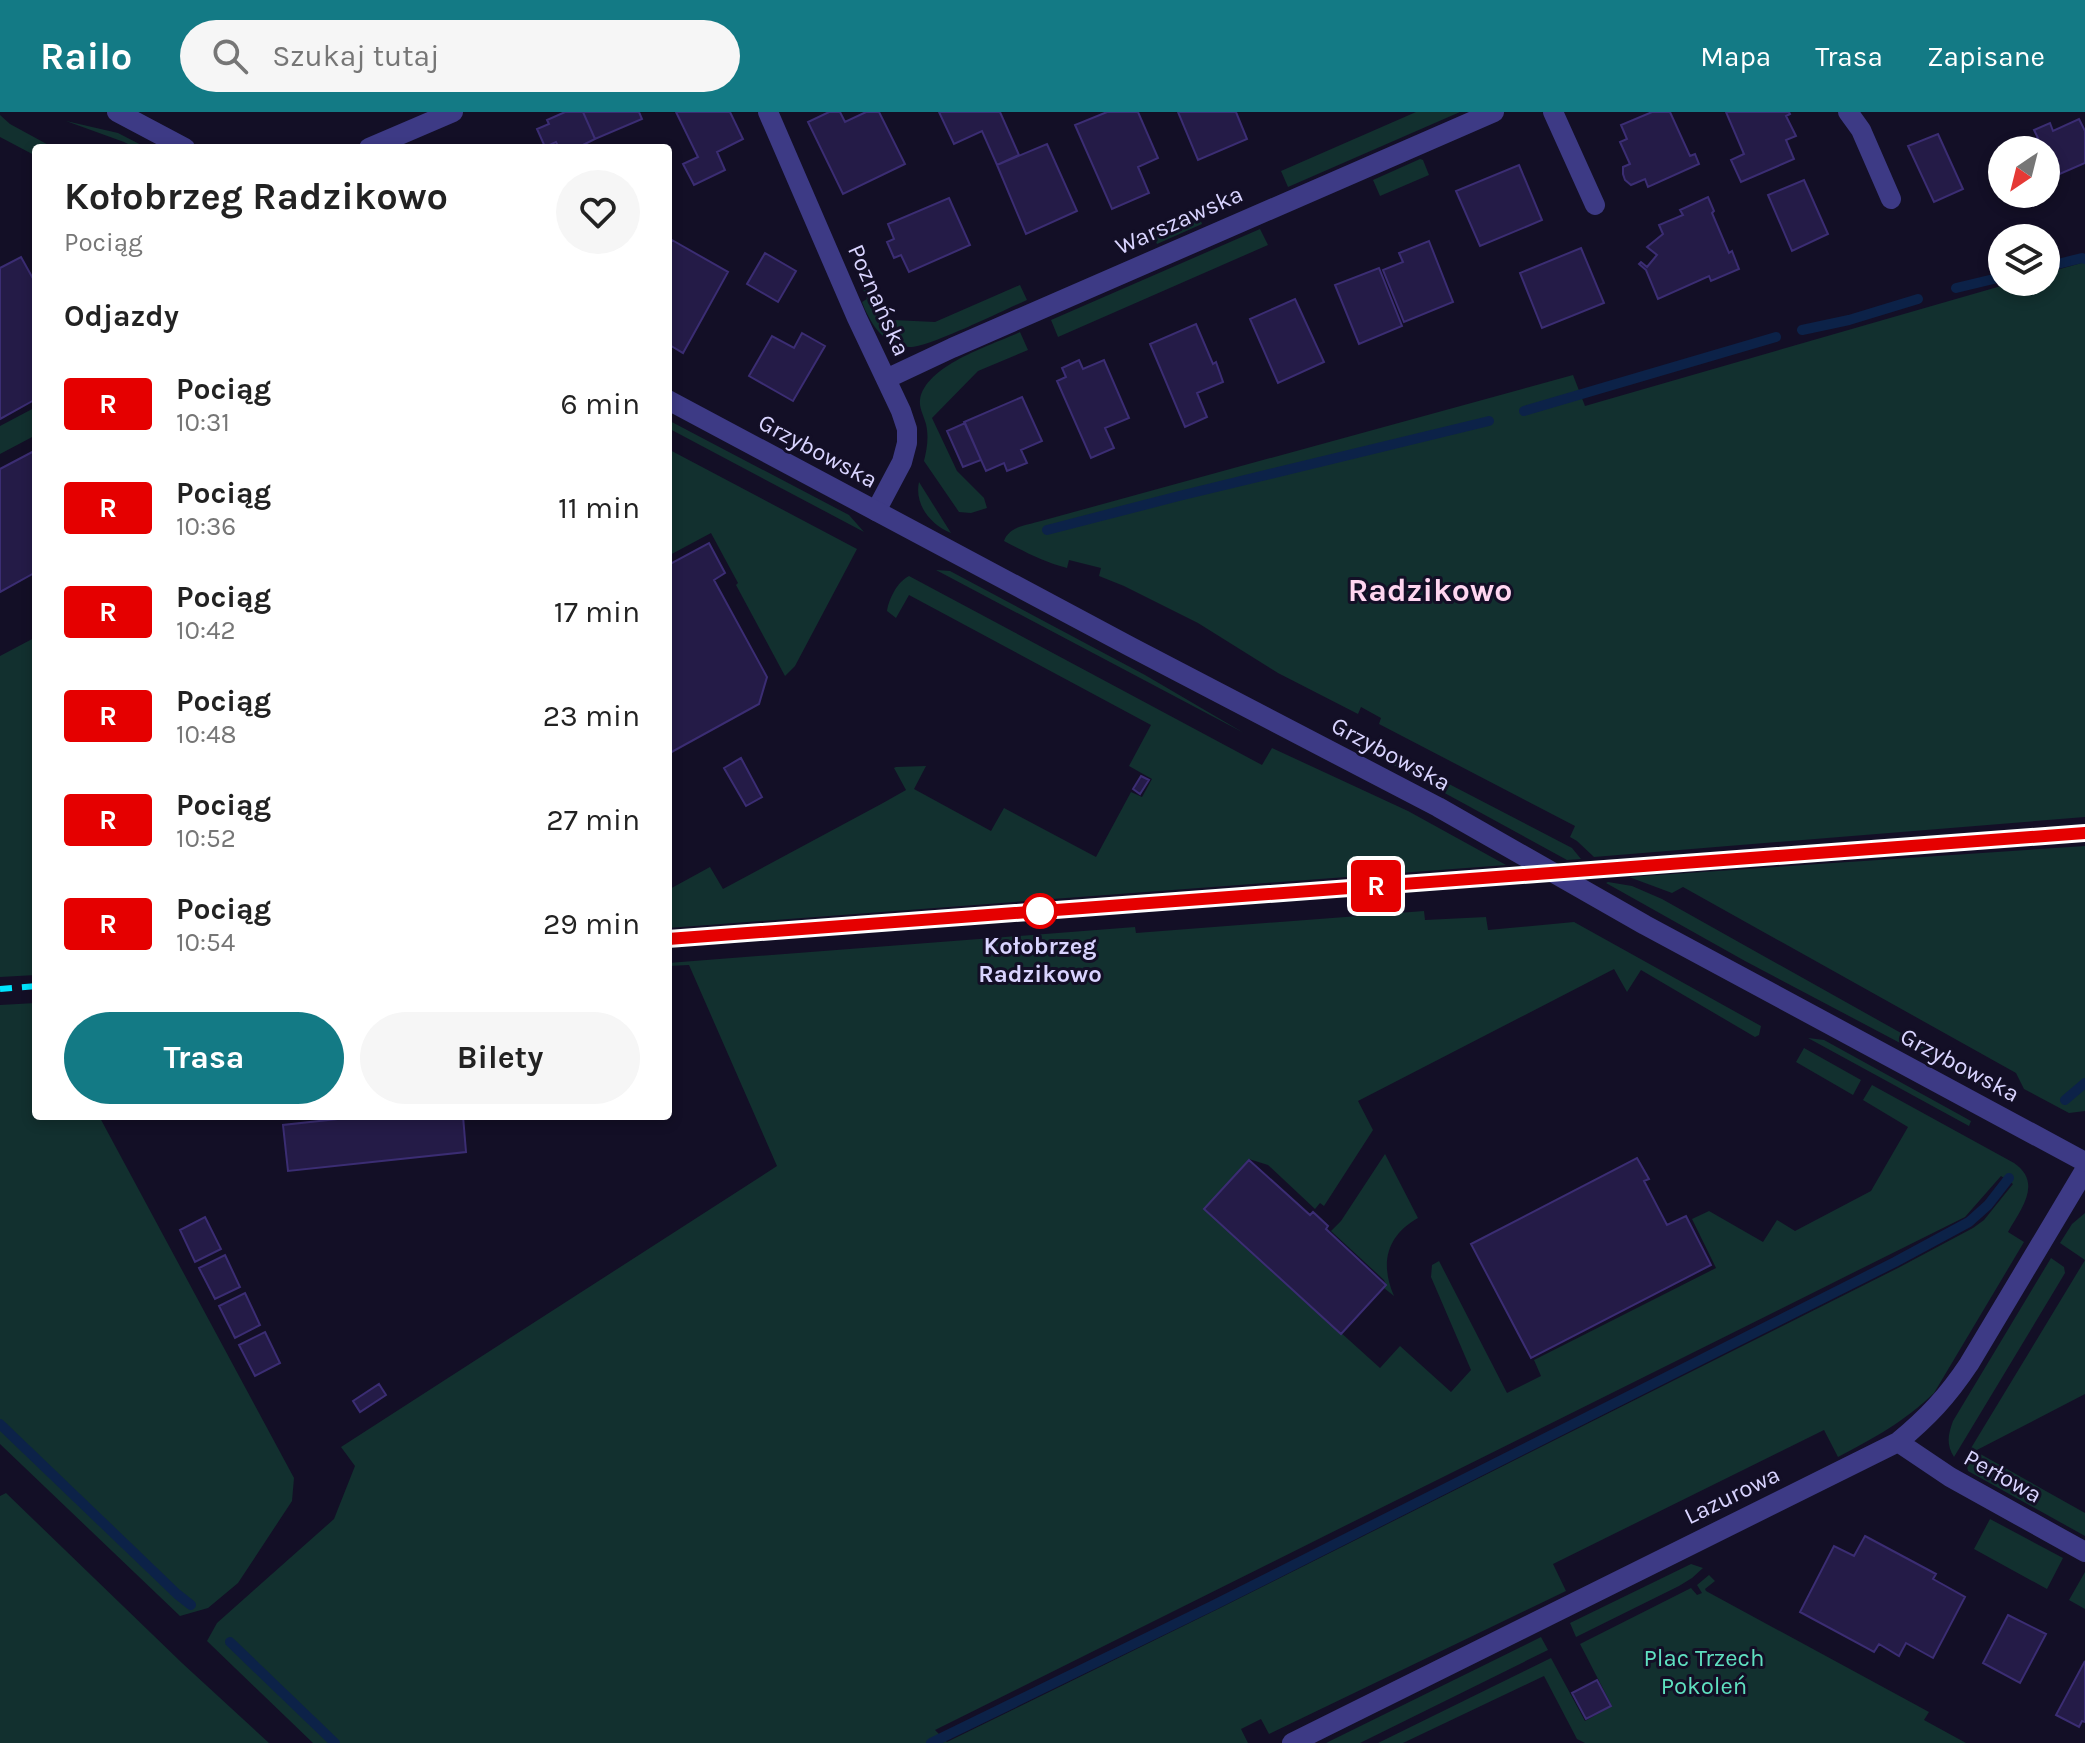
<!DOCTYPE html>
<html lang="pl">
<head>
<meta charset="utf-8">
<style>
  :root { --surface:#fff; --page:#f6f6f6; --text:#222; --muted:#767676; --accent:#137a85 }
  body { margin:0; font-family:Karla,sans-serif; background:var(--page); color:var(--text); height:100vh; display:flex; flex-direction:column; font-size:30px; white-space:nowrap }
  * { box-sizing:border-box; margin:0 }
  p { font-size:26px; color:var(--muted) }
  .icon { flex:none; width:44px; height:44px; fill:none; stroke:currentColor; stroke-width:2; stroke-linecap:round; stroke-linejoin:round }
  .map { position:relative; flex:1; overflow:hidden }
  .drawer { position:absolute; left:32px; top:32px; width:640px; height:976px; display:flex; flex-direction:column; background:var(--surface); border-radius:8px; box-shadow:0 4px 12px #0003 }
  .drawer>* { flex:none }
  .badge { padding:0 16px; border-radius:6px; font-size:28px; line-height:52px }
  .needle { width:52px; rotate:215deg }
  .tools { position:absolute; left:1988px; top:24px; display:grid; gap:16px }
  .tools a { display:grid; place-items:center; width:72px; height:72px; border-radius:50%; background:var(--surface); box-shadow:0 4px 12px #0003; font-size:40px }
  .map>.badge { position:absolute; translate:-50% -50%; box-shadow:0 0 0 4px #fff }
  h2 { padding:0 32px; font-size:30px; line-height:72px }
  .round { display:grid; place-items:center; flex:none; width:84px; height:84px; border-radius:42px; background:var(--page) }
  .head { display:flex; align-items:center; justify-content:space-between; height:136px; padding:0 32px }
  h1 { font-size:38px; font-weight:700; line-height:60px }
  .primary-button { display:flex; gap:16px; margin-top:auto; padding:16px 32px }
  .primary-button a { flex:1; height:92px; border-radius:48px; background:var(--accent); color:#fff; font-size:32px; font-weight:700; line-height:92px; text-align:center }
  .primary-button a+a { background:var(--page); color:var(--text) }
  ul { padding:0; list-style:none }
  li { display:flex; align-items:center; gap:24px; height:104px; padding:0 32px }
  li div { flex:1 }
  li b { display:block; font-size:30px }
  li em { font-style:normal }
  li .badge { min-width:88px; font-weight:700; text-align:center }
  header { display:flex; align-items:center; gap:48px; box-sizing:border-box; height:112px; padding:0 40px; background:var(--accent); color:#fff }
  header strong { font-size:38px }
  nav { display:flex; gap:44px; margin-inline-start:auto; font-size:28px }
  .search { width:560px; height:72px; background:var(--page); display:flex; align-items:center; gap:20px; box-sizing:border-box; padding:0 28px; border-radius:44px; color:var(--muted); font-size:30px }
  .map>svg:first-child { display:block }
  .green { fill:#12302f; fill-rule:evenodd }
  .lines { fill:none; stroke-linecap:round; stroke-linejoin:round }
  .stream { stroke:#0c2248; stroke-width:10 }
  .building { fill:#241b47; stroke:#3b2d73; stroke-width:2 }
  .minor { stroke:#3d3a85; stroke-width:20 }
  .tertiary { stroke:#3d3a85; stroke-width:20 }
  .rail { stroke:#00e5ff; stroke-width:6; stroke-dasharray:12 10; stroke-linecap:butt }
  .line-casing { stroke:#fff; stroke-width:18 }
  .line { stroke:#e50000; stroke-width:12 }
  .stop-dot { fill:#fff; stroke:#e50000; stroke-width:4 }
  .labels { text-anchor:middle; stroke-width:6; stroke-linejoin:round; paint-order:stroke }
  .street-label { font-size:24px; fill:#d9d4ff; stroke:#130f26 }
  .stop-label { font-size:24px; font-weight:bold; fill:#d9d4ff; stroke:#130f26 }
  .park-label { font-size:24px; fill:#5fe0c0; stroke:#130f26 }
  .district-label { font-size:32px; font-weight:bold; fill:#ffd6f0; stroke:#130f26 }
</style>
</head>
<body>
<header>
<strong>Railo</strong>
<div class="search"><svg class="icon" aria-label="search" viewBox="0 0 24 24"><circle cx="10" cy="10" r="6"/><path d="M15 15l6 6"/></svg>Szukaj tutaj</div>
<nav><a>Mapa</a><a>Trasa</a><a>Zapisane</a></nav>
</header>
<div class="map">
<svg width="2085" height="1631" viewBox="0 0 2085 1631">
  <rect width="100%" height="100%" fill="#130f26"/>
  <!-- green -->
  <path class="green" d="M1416 0H1460L1288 75 1281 59Z
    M0 3 10 12 54 36H36V44L0 25Z
    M66 9 118 21 147 36H136L124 30Z
    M1420 47 1423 48 1429 63 1380 84 1373 68Z
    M1196 96 1202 112 1157 132 1150 116Z
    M1260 117 1268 133 1058 225 1051 208Z
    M2085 150V705L1594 745 1577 729 1570 725 1575 714 1379 612 1381 606 1361 595 1358 602 1278 561 1198 511 1124 474 1099 464 1101 456 1069 448 1067 456C1044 450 1025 440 1004 429 1009 414 1028 413 1041 409L1573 263 1585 294 2015 170H2046V161Z
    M867 159 879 189 893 208 935 210 1020 173 1027 188C1006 197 926 237 909 235 883 233 870 211 862 190L867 187 857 163Z
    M1020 220 1028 238 978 259 932 306 957 359 984 386 987 396 971 401 959 400 924 349C927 337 929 325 926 312 924 304 919 296 920 288 925 253 992 233 1020 220Z
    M36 295V323L0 342V314Z
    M668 308 849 403 864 420 668 316Z
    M668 337 857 437 795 554 785 564 736 473 738 471 711 421 668 444Z
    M919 370 951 421C931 413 914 393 919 370Z
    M936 458 950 459 1145 563 1244 621Z
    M909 464 1262 653 1272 636 1408 699 1506 753 668 816V778L710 755 723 777 883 691 906 678 894 656 896 655 926 654 914 677 991 719 1004 696 1096 745 1131 680 1142 685 1152 667 1129 654 1151 613 909 483 896 506 887 499C889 487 897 470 909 464Z
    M36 525V863L0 865V544Z
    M1372 632 1572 736 1581 747 1567 748 1377 644Z
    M2085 734V999L2069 1001 2024 977 2016 961 1683 775 1672 781 1629 765Z
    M1608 770 1632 774 1662 787 1992 972 1989 978 1745 849 1606 771Z
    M1424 799 1425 808 1486 805 1488 818 1574 810 1761 914 1759 923 1755 925 1641 858 1627 880 1614 857 1358 989 1373 1018 1324 1094 1320 1091 1315 1097 1268 1053 1249 1047 1204 1097 1380 1256 1400 1234 1451 1280 1471 1258 1431 1165 1432 1153 1439 1149 1507 1281 1541 1264 1534 1248 1716 1156 1692 1107 1709 1099 1763 1130 1777 1108 1795 1119 1871 1079 1908 1015 1863 988 1872 973 2014 1051C2043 1071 2021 1097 2008 1120L2024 1130 1934 1281C1904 1310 1874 1326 1838 1345L1824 1318 1553 1452 1566 1479 1269 1622 1261 1607 1241 1617 1248 1631H313L207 1529 217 1511 334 1407 355 1354 341 1335 777 1054 689 853 668 854V851L1135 815 1136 821ZM2001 1064 2013 1072 1984 1108 1973 1116 1898 1156 1216 1498 947 1630 935 1618 1965 1105Z
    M36 891V1004H99L294 1366 292 1389 238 1471 208 1496 180 1504 0 1332V893Z
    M1808 926 1824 928 1971 1009 1969 1014Z
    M1804 936 1861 968 1853 983 1796 950Z
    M1385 1042 1418 1106C1386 1124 1380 1152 1394 1184L1384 1176 1386 1173 1384 1168 1331 1119 1341 1109Z
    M2085 1101V1282L1975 1339 2085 1401V1424L1968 1359 1965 1346 2085 1148 2060 1131 2072 1112Z
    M2051 1146 2064 1155 2065 1161 1954 1345C1946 1332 1948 1323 1953 1309Z
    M6 1381 182 1551 269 1631H0V1384Z
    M1990 1407 2063 1446 2047 1477 1974 1437Z
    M1691 1452 1703 1456 1692 1466 1679 1474 1576 1525 1570 1511Z
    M2085 1460V1497L2069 1488Z
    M1709 1463 1715 1469 1705 1477 1706 1479 1929 1600 1924 1608 1966 1631H1585L1577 1627 1544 1564 1403 1631H1378L1551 1546 1585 1609 1612 1594 1580 1532 1691 1476 1697 1483 1702 1481 1697 1473Z
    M1541 1525 1548 1538 1360 1631H1326Z"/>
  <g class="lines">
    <!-- stream -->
    <path class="stream" d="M2046 155 2082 146 2085 147
      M1956 176 2002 165
      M1802 218 1849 208 1918 187
      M1524 299 1776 225
      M1047 418 1179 384 1489 309
      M2065 988 2085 971
      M0 1312 177 1482 191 1493
      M230 1530 335 1631
      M931 1631 1214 1493 1895 1150 1969 1110 1988 1093 2009 1066"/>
  </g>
  <!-- building -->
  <path class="building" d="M565 0H583L595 27 577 36H559L556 30 545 35 537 17 549 12 547 8Z
    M583 0H639L642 7 595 27Z
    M676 0H730L743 27 717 40 725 58 694 73 683 52 698 45Z
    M829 0H840L845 10 866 0H879L905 52 843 82 808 10Z
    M939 0H1000L1019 43 997 53 982 19 954 32Z
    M1107 0H1138L1158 46 1138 55 1149 81 1112 97 1075 13Z
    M1178 0H1236L1247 27 1198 48Z
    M1652 0H1670L1690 44 1695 42 1699 52 1648 75 1645 67 1631 73 1625 68 1623 62V55L1630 52 1620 30 1627 27 1621 13Z
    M1726 0H1789L1790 2 1786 4 1796 24 1786 28 1794 47 1741 70 1731 48 1744 42Z
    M2079 7 2085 19V51L2046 68V38H2009L2038 26 2034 18 2050 11 2053 19Z
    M1938 22 1963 77 1934 90 1908 34Z
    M1047 32 1077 99 1026 122 997 53Z
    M1519 53 1542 108 1480 134 1456 79Z
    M1804 68 1828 122 1792 139 1768 83Z
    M1708 85 1714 99 1712 101 1729 141 1732 139 1739 157 1711 169 1709 164 1658 187 1646 158 1639 152 1641 150 1647 155 1657 143 1647 135 1663 122 1659 113 1683 103 1680 98Z
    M949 86 970 133 909 160 901 143 894 146 887 130 894 127 888 112Z
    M672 128 728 160 683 241 668 232V135Z
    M1429 129 1453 190 1404 210 1383 158 1403 150 1399 141Z
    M1581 136 1604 191 1542 216 1520 161Z
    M765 141 796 159 778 190 747 172Z
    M21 145 36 172V287L0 307V156Z
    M1379 156 1402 214 1359 232 1335 173Z
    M1295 187 1324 250 1278 271 1250 207Z
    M1196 212 1213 252 1216 250 1223 270 1197 281 1207 305 1185 315 1150 232Z
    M802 221 825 234 793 289 749 264 772 224 794 236Z
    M1079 248 1083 257 1104 248 1129 306 1105 316 1114 336 1091 346 1057 269 1066 265 1062 256Z
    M1022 285 1042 329 1021 338 1027 351 1007 359 1004 351 986 359 964 310Z
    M965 311 981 348 963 355 947 319Z
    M36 338V460L0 480V357Z
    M709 431 725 461 714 468 767 565 759 592 668 642V453Z
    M741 646 762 685 746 694 724 656Z
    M1141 664 1149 668 1140 682 1133 677Z
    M365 1004H463L466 1040 288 1059 283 1013Z
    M1637 1046 1649 1067 1644 1069 1667 1113 1686 1104 1711 1153 1531 1246 1471 1132Z
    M1249 1048 1310 1103 1313 1100 1328 1114 1326 1117 1386 1173 1341 1222 1204 1097Z
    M205 1105 221 1137 195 1150 180 1118Z
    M225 1143 240 1175 215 1187 199 1156Z
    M245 1181 260 1213 235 1226 219 1194Z
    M265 1220 280 1251 255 1264 239 1233Z
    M379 1272 386 1283 360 1300 353 1289Z
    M1865 1424 1936 1462 1933 1467 1965 1485 1933 1546 1906 1531 1899 1544 1879 1532 1874 1540 1800 1500 1834 1434 1854 1444Z
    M2008 1503 2046 1522 2020 1571 1983 1551Z
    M2085 1549V1610L2082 1609 2079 1615 2056 1603Z
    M1597 1568 1611 1594 1586 1607 1572 1581Z"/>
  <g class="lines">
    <!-- minor -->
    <path class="minor" d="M768 0 857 206 901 299 907 317V331L902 350 876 399
      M1553 0 1595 93
      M1848 0 1861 18 1891 87
      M369 36 453 0
      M886 267 952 236 1494 0
      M1898 1330 1950 1365 2085 1440
      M1292 1631 1898 1330C1928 1305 1947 1285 1969 1252L2085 1058"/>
    <!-- tertiary -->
    <path class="tertiary" d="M117 0 185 36
      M668 288 1131 535 1438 695 1645 813 2085 1050"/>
    <!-- rail -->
    <path class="rail" d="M668 827 2085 721
      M0 877 36 874"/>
  </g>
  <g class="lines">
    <defs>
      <path id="line" d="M668 827 2085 721"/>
    </defs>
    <!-- line casing -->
    <use href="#line" class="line-casing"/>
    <!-- line -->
    <use href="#line" class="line"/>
  </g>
  <!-- markers -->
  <circle class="stop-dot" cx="1040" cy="799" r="16"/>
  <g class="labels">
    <!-- street labels -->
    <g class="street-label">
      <text transform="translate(1179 108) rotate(-24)" y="8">Warszawska</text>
      <text transform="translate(879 188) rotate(66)" y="8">Poznańska</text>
      <text transform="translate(818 339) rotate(28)" y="8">Grzybowska</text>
      <text transform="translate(1391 642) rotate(28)" y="8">Grzybowska</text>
      <text transform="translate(1960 953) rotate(28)" y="8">Grzybowska</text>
      <text transform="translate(2003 1364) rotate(29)" y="8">Perłowa</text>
      <text transform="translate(1732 1383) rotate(-26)" y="8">Lazurowa</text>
    </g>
    <!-- stop labels -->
    <g class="stop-label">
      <text x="1040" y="842">Kołobrzeg<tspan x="1040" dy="28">Radzikowo</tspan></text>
    </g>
    <!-- park labels -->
    <g class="park-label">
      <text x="1704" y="1554">Plac Trzech<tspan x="1704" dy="28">Pokoleń</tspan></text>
    </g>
    <!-- district labels -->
    <g class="district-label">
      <text x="1430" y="489">Radzikowo</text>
    </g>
  </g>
</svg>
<div class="tools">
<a><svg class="needle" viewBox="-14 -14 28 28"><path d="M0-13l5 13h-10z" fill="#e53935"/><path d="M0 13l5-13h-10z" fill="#767676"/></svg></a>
<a><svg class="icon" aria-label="layers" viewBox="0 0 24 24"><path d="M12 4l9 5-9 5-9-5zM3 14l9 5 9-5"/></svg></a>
</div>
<b class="badge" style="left:1376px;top:774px;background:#e50000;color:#fff">R</b>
<section class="drawer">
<div class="head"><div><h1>Kołobrzeg Radzikowo</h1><p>Pociąg</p></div><a class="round"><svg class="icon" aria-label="heart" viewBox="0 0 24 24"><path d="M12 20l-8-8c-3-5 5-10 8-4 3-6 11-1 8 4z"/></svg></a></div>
<h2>Odjazdy</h2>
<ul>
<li><span class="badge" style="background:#e50000;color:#fff">R</span><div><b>Pociąg</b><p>10:31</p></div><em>6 min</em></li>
<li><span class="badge" style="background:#e50000;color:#fff">R</span><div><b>Pociąg</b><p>10:36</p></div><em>11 min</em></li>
<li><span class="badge" style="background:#e50000;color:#fff">R</span><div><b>Pociąg</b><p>10:42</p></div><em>17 min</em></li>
<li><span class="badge" style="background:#e50000;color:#fff">R</span><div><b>Pociąg</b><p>10:48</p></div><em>23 min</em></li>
<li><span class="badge" style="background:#e50000;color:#fff">R</span><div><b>Pociąg</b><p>10:52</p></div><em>27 min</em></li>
<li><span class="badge" style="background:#e50000;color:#fff">R</span><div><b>Pociąg</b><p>10:54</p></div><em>29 min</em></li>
</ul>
<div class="primary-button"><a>Trasa</a><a>Bilety</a></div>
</section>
</div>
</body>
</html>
